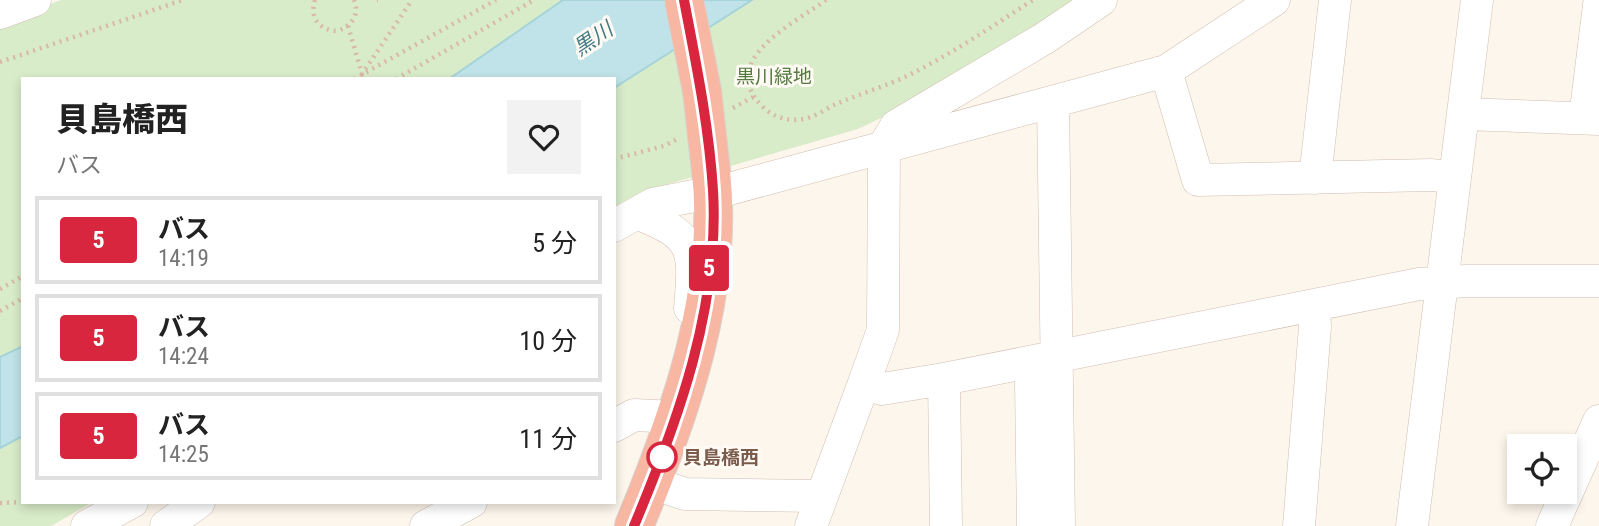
<!DOCTYPE html>
<html lang="ja">
<head>
<meta charset="utf-8">
<style>
  :root { --surface:#fff; --page:#f2f2f2; --text:#222; --muted:#767676; --line:#e0e0e0 }
  body { margin:0; font-family:"Roboto Condensed","Noto Sans JP",sans-serif; background:var(--page); color:var(--text); height:100vh; display:flex; flex-direction:column; font-size:26px; white-space:nowrap }
  * { box-sizing:border-box; margin:0 }
  p { font-size:23px; color:var(--muted) }
  .icon { flex:none; width:38px; height:38px; fill:none; stroke:currentColor; stroke-width:2; stroke-linecap:round; stroke-linejoin:round }
  .map { position:relative; flex:1; overflow:hidden }
  .details { position:absolute; left:21px; top:77px; width:595px; height:427px; display:flex; flex-direction:column; background:var(--surface); border-radius:0px; box-shadow:0 4px 10px #0003 }
  .details>* { flex:none }
  .badge { padding:0 14px; border-radius:5px; font-size:24px; line-height:46px }
  .tools { position:absolute; left:1507px; top:434px; display:grid; gap:14px }
  .tools a { display:grid; place-items:center; width:70px; height:70px; border-radius:0px; background:var(--surface); box-shadow:0 4px 10px #0003; font-size:35px }
  .map>.badge { position:absolute; translate:-50% -50%; box-shadow:0 0 0 4px #fff }
  .round { display:grid; place-items:center; flex:none; width:74px; height:74px; border-radius:0px; background:var(--page) }
  .summary { display:flex; align-items:center; justify-content:space-between; height:119px; padding:0 35px }
  h1 { font-size:33px; font-weight:800; line-height:52px }
  ul { padding:0; list-style:none }
  li { display:flex; align-items:center; gap:21px; height:88px; margin:0 14px 10px; padding:0 21px; border:4px solid var(--line); border-radius:0px }
  li div { flex:1 }
  li b { display:block; font-size:26px }
  li em { font-style:normal }
  li .badge { min-width:77px; font-weight:700; text-align:center }
  .map>svg:first-child { display:block }
  .green { fill:#d8ecc9 }
  .water { fill:#bfe3e8; stroke:#a5d3da; stroke-width:2 }
  .lines { fill:none; stroke-linecap:round; stroke-linejoin:round }
  .minor-casing { stroke:#d1beb0; stroke-width:33 }
  .highway-casing { stroke:#dad1cd; stroke-width:40 }
  .path { stroke:#d9b8a5; stroke-width:4.5; stroke-dasharray:2 5; stroke-linecap:butt }
  .minor { stroke:#fff; stroke-width:32 }
  .highway { stroke:#f7b7a3; stroke-width:38 }
  .highway-bridge-casing { stroke:#dad1cd; stroke-width:40; stroke-linecap:butt }
  .highway-bridge { stroke:#f7b7a3; stroke-width:38 }
  .line-casing { stroke:#fff; stroke-width:16 }
  .line { stroke:#d7263d; stroke-width:10 }
  .stop-dot { fill:#fff; stroke:#d7263d; stroke-width:3.5 }
  .labels { text-anchor:middle; stroke-width:6; stroke-linejoin:round; paint-order:stroke }
  .park-label { font-size:19px; fill:#537a41; stroke:#fffaf3 }
  .stop-label { font-size:19px; font-weight:bold; fill:#7a5c4d; stroke:#fffaf3; text-anchor:start }
  .water-label { font-size:21px; font-style:italic; fill:#437c86; stroke:#fffaf3 }
</style>
</head>
<body>
<div class="map">
<svg width="1599" height="526" viewBox="0 0 1599 526">
  <rect width="100%" height="100%" fill="#fdf6ec"/>
  <!-- green -->
  <path class="green" d="M61 0H563L449 79H23V346L0 357V22Z
    M752 0H1086L950 85 858 129 641 192 614 207V88Z
    M23 436V502H93L51 526H0V448Z"/>
  <!-- water -->
  <path class="water" d="M563 0H752L614 88V79H449Z
    M23 346V436L0 448V357Z"/>
  <g class="lines">
    <defs>
      <path id="minor" d="M0 13 35 0
        M1166 71 1198 180 1432 175 1455 178
        M1053 102 1059 526
        M1464 114 1599 119
        M1585 118 1599 5
        M1315 178 1335 0
        M639 214C696 236 695 250 690 308
        M614 226 653 204 729 189 1166 71 1274 0
        M944 379 946 526
        M864 383 883 330 884 146 896 126 1045 38 1101 0
        M1031 383 1033 526
        M614 426 634 415 676 417
        M652 483 685 494 821 496
        M87 526 132 502
        M166 526 199 502
        M426 526 471 502
        M811 526 864 383 882 389 944 379 1419 284 1467 281H1599
        M1299 526 1315 327 1314 305
        M1412 526 1477 0
        M1552 526 1599 421"/>
      <path id="highway" d="M634 526C680 415 724 293 711 171"/>
    </defs>
    <!-- minor casing -->
    <use href="#minor" class="minor-casing"/>
    <!-- highway casing -->
    <use href="#highway" class="highway-casing"/>
    <!-- path -->
    <path class="path" d="M315 0C309 18 320 31 338 31 352 25 360 15 354 0
      M377 0H378
      M826 0C795 23 714 61 764 108 776 119 792 122 808 118 818 115 827 108 836 104 862 93 890 85 915 72 956 51 994 25 1033 0
      M348 26 362 74 412 0
      M0 62 183 0
      M354 79 496 0
      M396 79 534 0
      M733 108 755 96
      M614 159 664 146 679 138
      M0 289 23 276
      M0 311 23 298
      M0 503 23 502"/>
    <!-- minor -->
    <use href="#minor" class="minor"/>
    <!-- highway -->
    <use href="#highway" class="highway"/>
    <defs>
      <path id="highway-bridge" d="M684 0 702 91 711 171"/>
    </defs>
    <!-- highway-bridge casing -->
    <use href="#highway-bridge" class="highway-bridge-casing"/>
    <!-- highway-bridge -->
    <use href="#highway-bridge" class="highway-bridge"/>
  </g>
  <g class="lines">
    <defs>
      <path id="line" d="M634 526C678 421 720 306 713 190 709 126 696 63 684 0"/>
    </defs>
    <!-- line casing -->
    <use href="#line" class="line-casing"/>
    <!-- line -->
    <use href="#line" class="line"/>
  </g>
  <!-- markers -->
  <circle class="stop-dot" cx="662" cy="457" r="14"/>
  <g class="labels">
    <!-- park labels -->
    <g class="park-label">
      <text x="774" y="83">黒川緑地</text>
    </g>
    <!-- stop labels -->
    <g class="stop-label">
      <text x="683" y="464">貝島橋西</text>
    </g>
    <!-- water labels -->
    <g class="water-label">
      <text transform="translate(593 39) rotate(-34)" y="7">黒川</text>
    </g>
  </g>
</svg>
<div class="tools">
<a><svg class="icon" aria-label="locate" viewBox="0 0 24 24"><circle cx="12" cy="12" r="6"/><path d="M12 2v4M12 18v4M2 12h4M18 12h4"/></svg></a>
</div>
<b class="badge" style="left:709px;top:268px;background:#d7263d;color:#fff">5</b>
<section class="details">
<div class="summary"><div><h1>貝島橋西</h1><p>バス</p></div><a class="round"><svg class="icon" aria-label="heart" viewBox="0 0 24 24"><path d="M12 20l-8-8c-3-5 5-10 8-4 3-6 11-1 8 4z"/></svg></a></div>
<ul>
<li><span class="badge" style="background:#d7263d;color:#fff">5</span><div><b>バス</b><p>14:19</p></div><em>5 分</em></li>
<li><span class="badge" style="background:#d7263d;color:#fff">5</span><div><b>バス</b><p>14:24</p></div><em>10 分</em></li>
<li><span class="badge" style="background:#d7263d;color:#fff">5</span><div><b>バス</b><p>14:25</p></div><em>11 分</em></li>
</ul>
</section>
</div>
</body>
</html>
